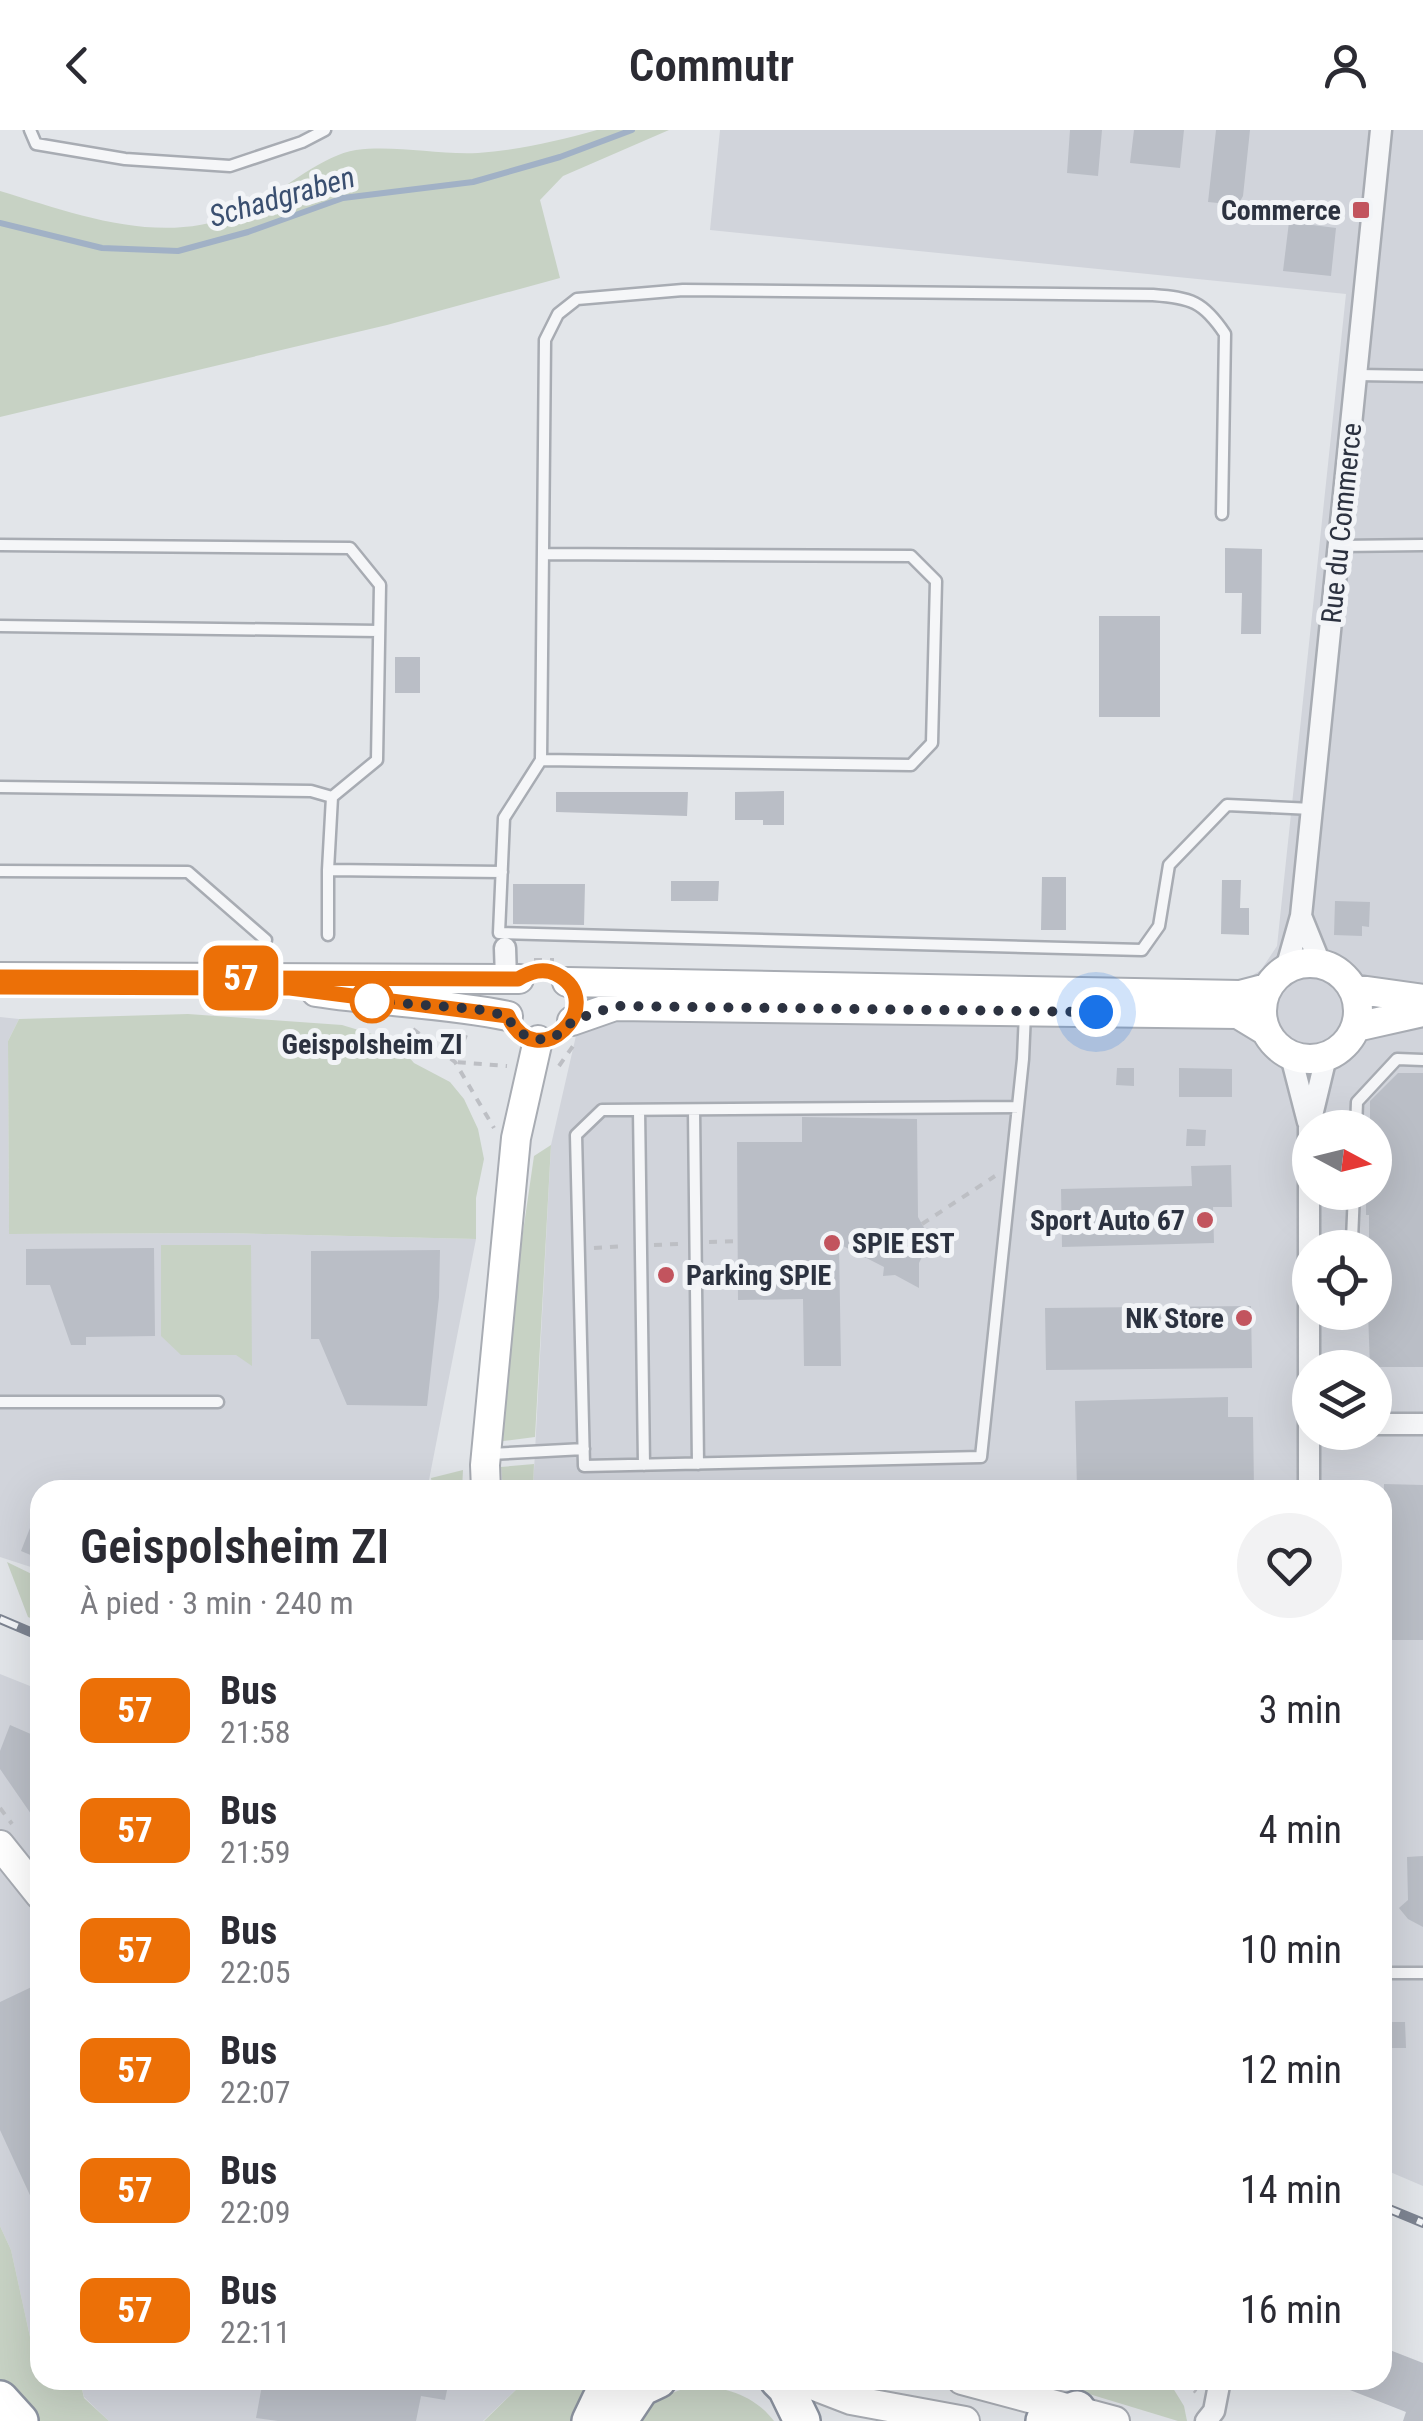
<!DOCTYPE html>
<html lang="fr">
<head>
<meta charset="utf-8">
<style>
  :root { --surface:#fff; --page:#f2f2f3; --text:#2b2b33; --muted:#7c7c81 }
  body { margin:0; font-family:"Roboto Condensed",sans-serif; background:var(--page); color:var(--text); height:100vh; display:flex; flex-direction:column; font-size:38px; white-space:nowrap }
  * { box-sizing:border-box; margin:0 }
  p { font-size:32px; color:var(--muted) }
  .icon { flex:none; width:55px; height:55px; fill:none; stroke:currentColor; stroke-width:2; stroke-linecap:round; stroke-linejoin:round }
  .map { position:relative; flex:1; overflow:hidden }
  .sheet { position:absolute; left:30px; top:1350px; width:1362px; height:910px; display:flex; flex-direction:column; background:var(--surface); border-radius:30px; box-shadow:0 10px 40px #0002 }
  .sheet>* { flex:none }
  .badge { padding:0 20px; border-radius:15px; font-size:35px; line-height:65px }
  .needle { width:65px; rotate:97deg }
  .buttons { position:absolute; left:1292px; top:980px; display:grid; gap:20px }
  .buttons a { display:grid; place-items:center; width:100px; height:100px; border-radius:50%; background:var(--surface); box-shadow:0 10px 40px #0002; font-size:50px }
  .you { position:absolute; width:50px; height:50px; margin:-25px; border:8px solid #fff; border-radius:50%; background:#1a73e8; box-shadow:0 0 0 15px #1a73e833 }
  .map>.badge { position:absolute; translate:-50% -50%; box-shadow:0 0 0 5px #fff }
  .round { display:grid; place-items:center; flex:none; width:105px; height:105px; border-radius:52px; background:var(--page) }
  .headline { display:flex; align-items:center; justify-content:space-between; height:170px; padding:0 50px }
  h1 { font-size:48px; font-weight:600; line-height:75px }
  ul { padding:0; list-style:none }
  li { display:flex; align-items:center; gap:30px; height:120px; padding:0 50px }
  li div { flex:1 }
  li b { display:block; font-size:38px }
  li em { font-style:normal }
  li .badge { min-width:110px; font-weight:700; text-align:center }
  header { display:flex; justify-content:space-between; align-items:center; height:130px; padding:0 50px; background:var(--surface); font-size:45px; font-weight:600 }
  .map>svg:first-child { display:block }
  .built { fill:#d1d4db; fill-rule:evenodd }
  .green { fill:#c7d2c4 }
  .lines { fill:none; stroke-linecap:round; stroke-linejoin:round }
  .stream { stroke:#a1b1c6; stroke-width:6 }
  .building { fill:#babec6 }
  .lane-casing { stroke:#a8acb3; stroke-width:15 }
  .street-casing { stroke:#a8acb3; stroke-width:25 }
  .secondary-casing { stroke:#a8acb3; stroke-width:32 }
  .highway-casing { stroke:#8b929f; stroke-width:40 }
  .path { stroke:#bdbfc4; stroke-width:4; stroke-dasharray:8 8; stroke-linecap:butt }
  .lane { stroke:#f5f6f8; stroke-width:10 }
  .street { stroke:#f5f6f8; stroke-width:20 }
  .secondary { stroke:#fff; stroke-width:28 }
  .highway { stroke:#fff; stroke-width:35 }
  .rail-casing { stroke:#7d8491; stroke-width:10 }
  .rail { stroke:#f2f4f7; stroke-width:6; stroke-dasharray:19; stroke-linecap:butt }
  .line-casing { stroke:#fff; stroke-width:22 }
  .line { stroke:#ec7007; stroke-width:15 }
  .walk { stroke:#2c3240; stroke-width:10; stroke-dasharray:0 18 }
  .poi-dot { fill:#c2545e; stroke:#f2f4f7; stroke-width:4 }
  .stop-dot { fill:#fff; stroke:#ec7007; stroke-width:5 }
  .labels { text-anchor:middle; stroke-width:10; stroke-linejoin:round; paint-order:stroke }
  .poi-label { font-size:28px; font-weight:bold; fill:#2c3240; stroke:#f2f4f7; text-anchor:end }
  .street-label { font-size:28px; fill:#2c3240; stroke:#f2f4f7 }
  .stop-label { font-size:28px; font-weight:bold; fill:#2c3240; stroke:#f2f4f7 }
  .water-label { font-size:30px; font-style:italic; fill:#3a4f70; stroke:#f2f4f7 }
</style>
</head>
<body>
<header><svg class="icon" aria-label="back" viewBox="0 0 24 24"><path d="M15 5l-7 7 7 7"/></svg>Commutr<svg class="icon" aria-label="person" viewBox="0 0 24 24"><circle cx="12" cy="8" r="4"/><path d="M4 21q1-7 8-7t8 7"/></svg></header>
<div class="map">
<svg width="1423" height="2291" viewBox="0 0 1423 2291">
  <rect width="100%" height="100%" fill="#e2e5e9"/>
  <!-- built -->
  <path class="built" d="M720 0H1423V2056L1383 2039 1382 1360H533L551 1015 591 840 1243 851 1261 840 1277 816 1346 164 710 100ZM1310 998H1375V1062H1310ZM1310 1118H1375V1182H1310ZM1310 1238H1375V1302H1310Z
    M0 887 19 889 8 911 9 1104 223 1103 476 1109 429 1350 431 1360H40V1440L0 1427Z
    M0 1544 40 1560V2220L32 2216 11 2120 0 2096Z
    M80 2250H526L483 2291H109L84 2267Z"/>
  <!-- green -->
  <path class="green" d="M597 0H669L563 46 540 70 560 148 387 195 0 287V61C76 84 158 116 236 85 273 70 317 26 356 20 396 15 438 25 478 23 518 20 558 11 597 0Z
    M188 884 342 895 395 911 414 933 450 952 464 969 478 999 484 1029 476 1068V1109L223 1103 9 1104 8 911 19 889Z
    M551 1015 535 1307 503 1311 514 1164 534 1026Z
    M161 1115H251L252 1236 236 1225H181L161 1206Z
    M534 1334 533 1360H503L501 1337Z
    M463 1340 462 1360H433L431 1348Z
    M7 1432 40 1448V1492L28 1487Z
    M0 2096 11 2120 32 2216 40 2220V2250H80L84 2268 109 2291H38L0 2249Z
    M526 2250H592L588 2272 579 2291H484Z
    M1043 2250H1168L1184 2276 1187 2291H1178Z
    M693 2256C725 2257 753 2264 774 2291H634C651 2271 669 2263 693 2256Z"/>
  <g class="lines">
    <!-- stream -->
    <path class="stream" d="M0 93 102 118 178 121 248 102 343 68 473 52 560 27 632 0"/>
  </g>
  <!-- building -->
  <path class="building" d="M1070 0H1102L1098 46 1067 43Z
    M1134 0H1184L1180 38 1130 33Z
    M1216 0H1250L1243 66 1238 75 1208 72Z
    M1289 92 1336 98 1331 146 1283 141Z
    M1225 418 1262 419 1261 504H1241L1242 463H1225Z
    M1099 486H1160V587H1099Z
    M395 527H420V563H395Z
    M784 661V695H763V690H735V662Z
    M556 662H688L687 686 556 682Z
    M1042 747H1066V800H1041Z
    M1222 750H1241L1240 778H1249V805L1221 804Z
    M671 751H719L718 771H671Z
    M513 754H585L584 795 513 794Z
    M1335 771 1370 772 1369 797 1362 796V806L1334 805Z
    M1117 938H1134V956L1116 955Z
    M1179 938 1232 939V967H1179Z
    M1398 943H1423V1237H1370L1368 1182H1375V1118H1369V1085H1366V1062H1375V998H1370V971Z
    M802 987 917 989 918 1087 927 1103V1117L919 1133V1158L895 1145 883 1146 884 1137 839 1114 841 1236H804L803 1169 738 1170 737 1012H802Z
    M1187 999 1206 1000 1205 1016H1186Z
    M1231 1035 1232 1077H1213L1214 1113 1062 1117 1061 1059 1192 1056 1191 1036Z
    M154 1118 155 1206 86 1207V1215H71L50 1155H26V1119Z
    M440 1120 439 1167 427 1276 347 1275 319 1209H311V1121Z
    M1251 1176 1252 1238 1046 1240 1045 1178Z
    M1228 1267V1287H1253L1254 1360H1077L1075 1271Z
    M1384 1354 1423 1355V1510H1382Z
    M39 1375 40 1376V1429L21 1421Z
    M10 1595 40 1608V1697L0 1639V1621Z
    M1423 1726V1797L1408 1789 1399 1778 1408 1770 1407 1727Z
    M40 1853V2087L0 2000V1872Z
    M1382 1892H1405L1406 1918H1382Z
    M1382 2217 1423 2233V2291H1403L1406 2282 1327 2251 1382 2250Z
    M263 2250H449L445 2270 421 2266 416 2291H278L256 2288Z"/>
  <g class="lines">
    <defs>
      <path id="lane" d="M30 0 36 14 125 29 230 36 302 12 325 0
        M1357 245 1423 246
        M1222 384 1225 204C1203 171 1191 168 1153 165L683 160 577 169 558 184 545 210 541 630 504 688 499 803 1142 820 1159 796 1169 735 1227 675 1312 679
        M0 415 350 418 380 455 377 630 332 667 328 740 502 742
        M1339 416 1423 415
        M0 496 379 501
        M541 630 911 635 932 613 936 451 911 426 543 424
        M0 657 311 661 332 667
        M0 741 188 742 266 810
        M328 805V740
        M1018 977 602 980 576 1005 584 1336 981 1327 1023 929 1025 883
        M639 980 644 1335
        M694 980 698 1334
        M1356 998 1357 972 1397 929 1423 930
        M1310 1112 1352 1110 1354 1062
        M0 1272H218
        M490 1324 584 1319
        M1382 1843H1423"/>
      <path id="street" d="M1301 786 1320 833
        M505 818 506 849
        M1286 839 1301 786 1381 0
        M1291 926 1308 992
        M1375 1294H1423
        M1309 1360V998L1326 927
        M1206 2291 1214 2281 1220 2250"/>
      <path id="secondary" d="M1262 881a48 48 0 1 1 96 0a48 48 0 1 1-96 0Z
        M0 847 519 849
        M567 852 1240 865 1267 858
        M1353 859 1423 869
        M316 862C380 872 445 873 508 886
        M572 891 615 876 1238 884 1266 901
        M1356 897 1423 882
        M486 1360 485 1335 516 1008 538 910
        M0 1715 40 1765
        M799 2250 851 2270 965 2291
        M962 2250 1115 2291"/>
      <path id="highway" d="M778 2250 786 2258 802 2291
        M0 2269 20 2291
        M590 2291 600 2270 621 2250
        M619 2291 641 2258 658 2250
        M1044 2291 1077 2279 1081 2291"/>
    </defs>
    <!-- lane casing -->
    <use href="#lane" class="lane-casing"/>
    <!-- street casing -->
    <use href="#street" class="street-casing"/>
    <!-- secondary casing -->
    <use href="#secondary" class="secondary-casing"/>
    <!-- highway casing -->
    <use href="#highway" class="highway-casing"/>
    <!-- path -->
    <path class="path" d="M534 830H554
      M413 899 455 932 494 998
      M466 905 455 932 507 936
      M559 936 573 916
      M922 1094 995 1046
      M709 1112 738 1111
      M654 1115 679 1114
      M594 1118 624 1116
      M0 1678 12 1694
      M1182 2250 1196 2262"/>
    <!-- lane -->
    <use href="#lane" class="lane"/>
    <!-- street -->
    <use href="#street" class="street"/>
    <!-- secondary -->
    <use href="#secondary" class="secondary"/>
    <!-- highway -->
    <use href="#highway" class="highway"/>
    <defs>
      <path id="rail" d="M0 1489 40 1506
        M1382 2076 1423 2093"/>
    </defs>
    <!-- rail casing -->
    <use href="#rail" class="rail-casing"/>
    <!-- rail -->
    <use href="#rail" class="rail"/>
  </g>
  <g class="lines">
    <defs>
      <path id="line" d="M0 847 518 849C530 842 543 837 556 844 612 873 537 949 508 886L290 858 0 857"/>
    </defs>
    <!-- line casing -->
    <use href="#line" class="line-casing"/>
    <!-- line -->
    <use href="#line" class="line"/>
    <!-- walk -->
    <path class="walk" d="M372 871 476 879 508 886 512 895 528 908 548 910 566 900 572 891 615 876 1096 882"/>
  </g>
  <!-- markers -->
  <g class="poi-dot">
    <rect x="1351" y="70" width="20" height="20" rx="5"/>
    <circle cx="1205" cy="1090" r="10"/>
    <circle cx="832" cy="1113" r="10"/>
    <circle cx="666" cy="1145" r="10"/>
    <circle cx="1244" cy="1188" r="10"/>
  </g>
  <circle class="stop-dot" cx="372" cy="871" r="20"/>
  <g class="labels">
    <!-- poi labels -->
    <g class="poi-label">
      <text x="1341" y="90">Commerce</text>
      <text x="1185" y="1100">Sport Auto 67</text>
      <text x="852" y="1123" text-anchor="start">SPIE EST</text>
      <text x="686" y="1155" text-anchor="start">Parking SPIE</text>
      <text x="1224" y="1198">NK Store</text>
    </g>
    <!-- street labels -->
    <g class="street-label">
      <text transform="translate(1341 393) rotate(-84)" y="10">Rue du Commerce</text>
    </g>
    <!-- stop labels -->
    <g class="stop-label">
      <text x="372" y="924">Geispolsheim ZI</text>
    </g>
    <!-- water labels -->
    <g class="water-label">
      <text transform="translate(282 67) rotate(-16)" y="10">Schadgraben</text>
    </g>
  </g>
</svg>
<div class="buttons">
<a><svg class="needle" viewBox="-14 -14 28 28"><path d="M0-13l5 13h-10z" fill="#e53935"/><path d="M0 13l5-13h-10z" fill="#7c7c81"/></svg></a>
<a><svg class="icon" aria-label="locate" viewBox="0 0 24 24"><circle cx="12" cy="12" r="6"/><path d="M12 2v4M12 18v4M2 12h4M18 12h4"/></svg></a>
<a><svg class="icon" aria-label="layers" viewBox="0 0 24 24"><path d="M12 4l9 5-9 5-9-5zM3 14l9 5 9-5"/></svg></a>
</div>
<div class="you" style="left:1096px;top:882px"></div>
<b class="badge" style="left:241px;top:848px;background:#ec7007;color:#fff">57</b>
<section class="sheet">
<div class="headline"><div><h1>Geispolsheim ZI</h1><p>À pied · 3 min · 240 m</p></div><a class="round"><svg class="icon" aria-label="heart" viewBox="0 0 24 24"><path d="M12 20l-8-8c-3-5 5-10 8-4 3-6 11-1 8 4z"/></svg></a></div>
<ul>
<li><span class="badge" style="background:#ec7007;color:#fff">57</span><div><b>Bus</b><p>21:58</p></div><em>3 min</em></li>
<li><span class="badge" style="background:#ec7007;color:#fff">57</span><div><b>Bus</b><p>21:59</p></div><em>4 min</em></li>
<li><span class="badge" style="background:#ec7007;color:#fff">57</span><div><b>Bus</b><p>22:05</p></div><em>10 min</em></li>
<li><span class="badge" style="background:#ec7007;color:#fff">57</span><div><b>Bus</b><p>22:07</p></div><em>12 min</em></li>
<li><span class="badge" style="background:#ec7007;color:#fff">57</span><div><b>Bus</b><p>22:09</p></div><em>14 min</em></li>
<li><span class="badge" style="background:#ec7007;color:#fff">57</span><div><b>Bus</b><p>22:11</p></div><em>16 min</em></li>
</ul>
</section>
</div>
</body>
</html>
